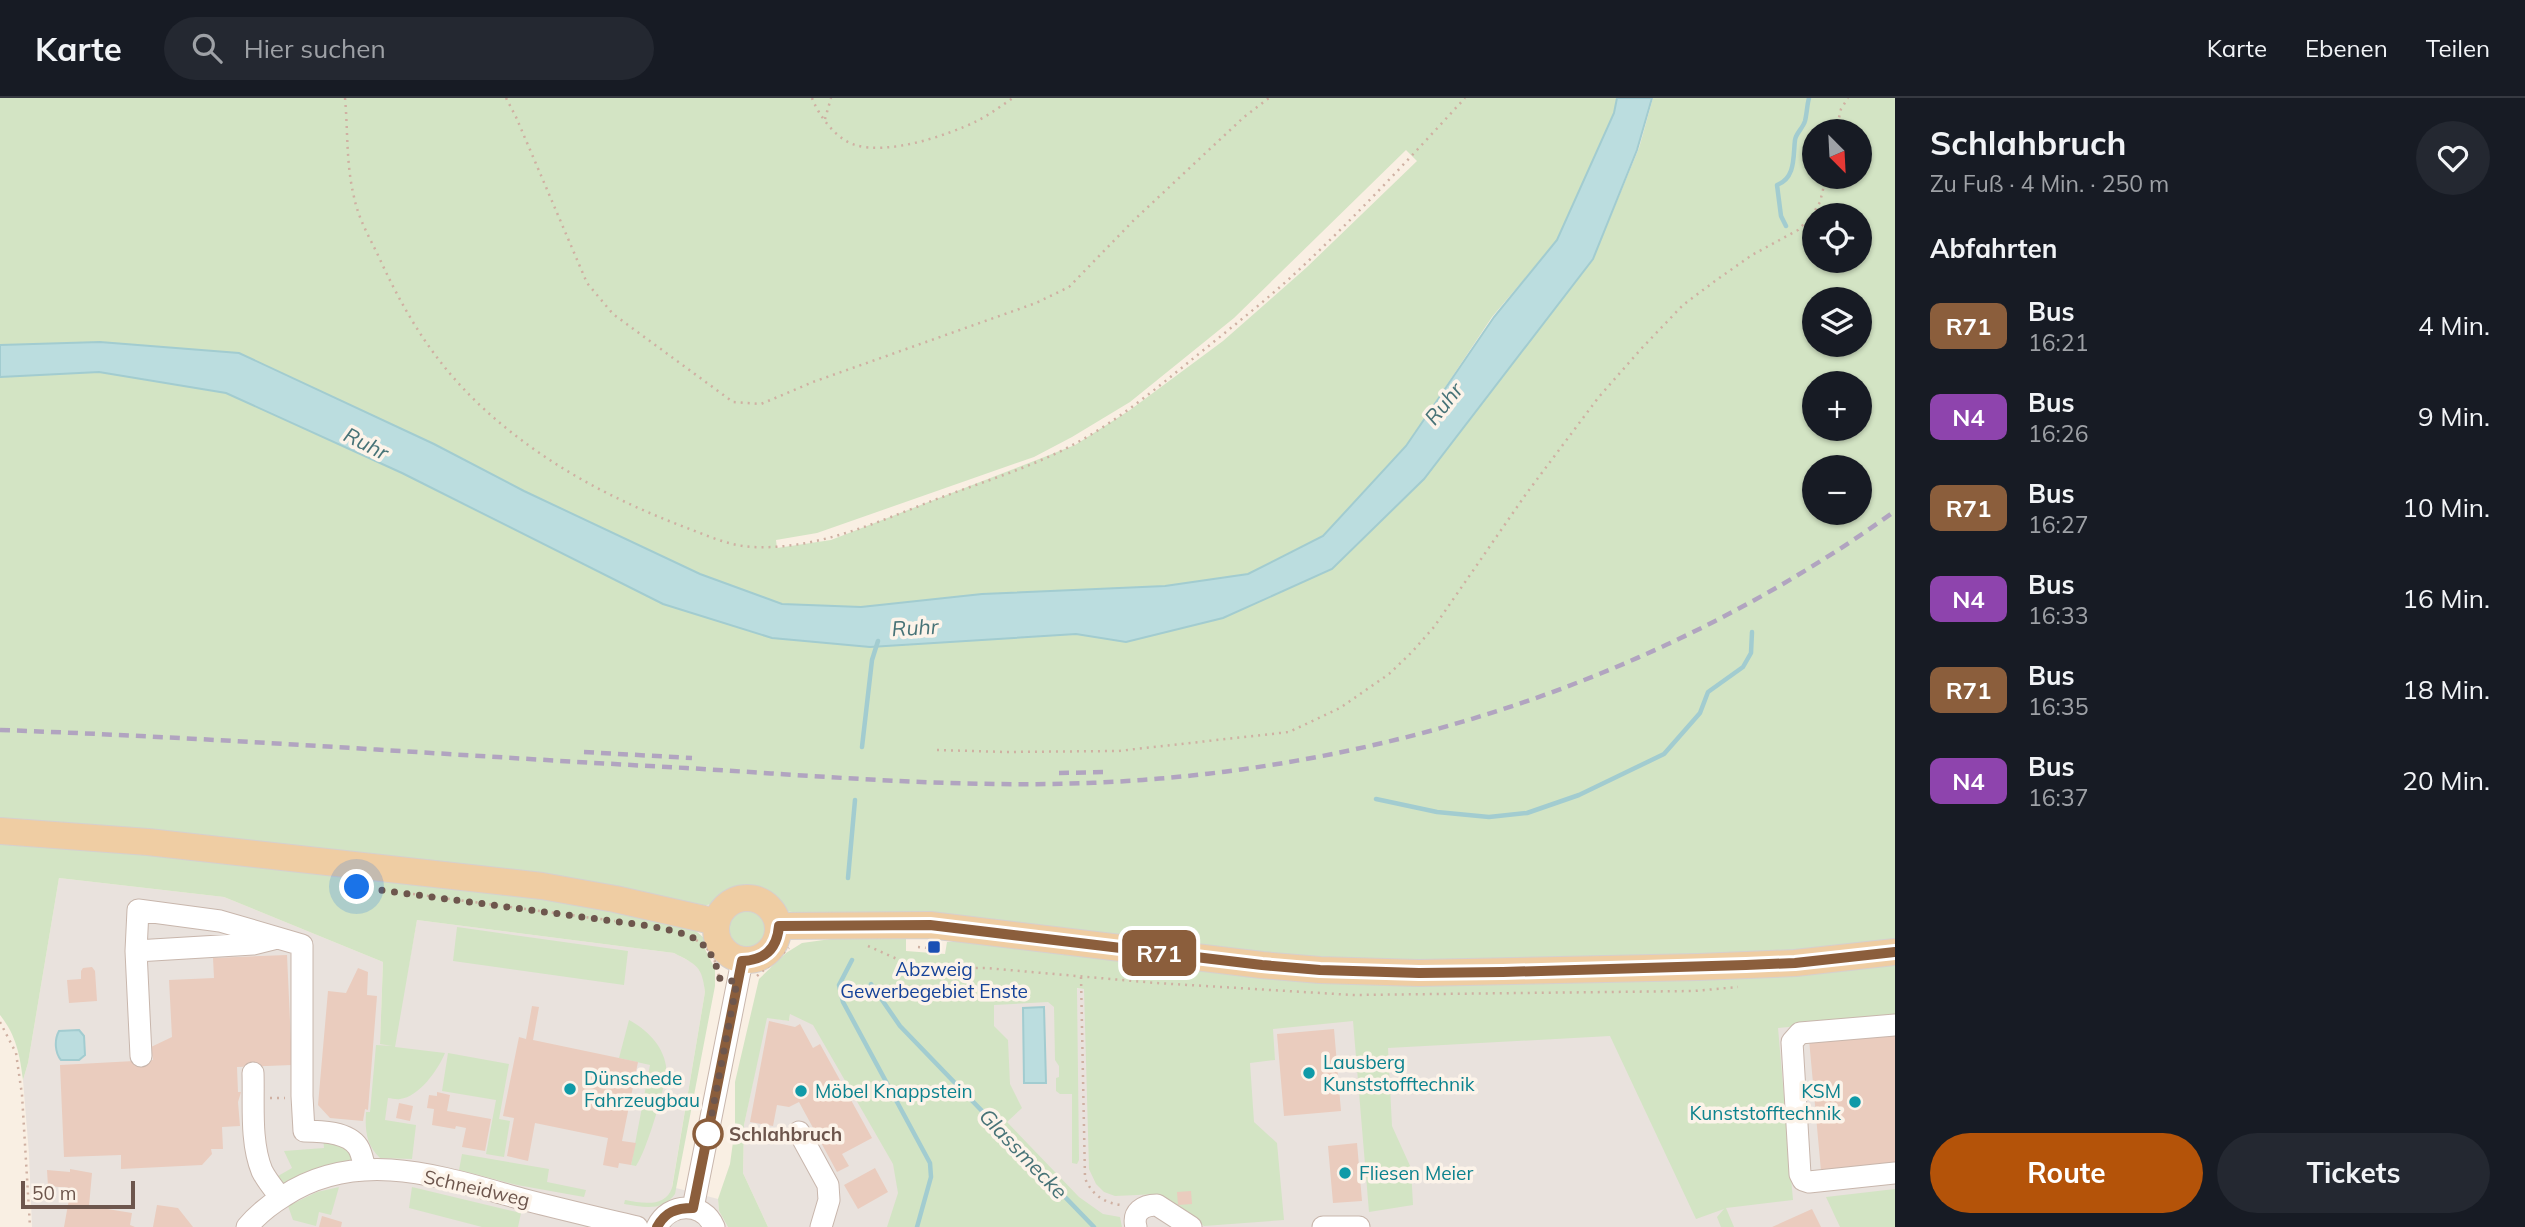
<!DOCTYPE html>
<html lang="de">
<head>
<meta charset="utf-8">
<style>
  :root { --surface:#171b24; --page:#242831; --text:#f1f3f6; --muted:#9ea1a6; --line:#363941; --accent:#b45309 }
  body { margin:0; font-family:Mulish,sans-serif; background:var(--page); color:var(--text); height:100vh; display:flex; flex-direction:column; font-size:26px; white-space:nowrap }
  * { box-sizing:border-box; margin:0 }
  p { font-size:23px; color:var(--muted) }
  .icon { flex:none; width:38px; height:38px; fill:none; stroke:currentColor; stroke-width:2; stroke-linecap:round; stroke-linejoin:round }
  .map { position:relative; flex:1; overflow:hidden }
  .details { display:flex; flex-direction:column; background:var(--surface); width:630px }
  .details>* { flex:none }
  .badge { padding:0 14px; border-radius:10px; font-size:24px; line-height:46px }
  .needle { width:46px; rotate:156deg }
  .tools { position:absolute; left:1802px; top:21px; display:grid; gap:14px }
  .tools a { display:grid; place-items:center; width:70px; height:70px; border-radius:50%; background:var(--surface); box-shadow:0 2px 5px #0004; font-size:35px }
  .scale { position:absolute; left:21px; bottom:18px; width:114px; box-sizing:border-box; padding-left:7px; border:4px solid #6d564d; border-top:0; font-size:19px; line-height:24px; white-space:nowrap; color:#6d564d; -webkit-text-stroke:5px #fcf3e9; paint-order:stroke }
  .you { position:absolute; width:35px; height:35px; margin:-18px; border:5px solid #fff; border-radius:50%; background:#1a73e8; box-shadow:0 0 0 10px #1a73e833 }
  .map>.badge { position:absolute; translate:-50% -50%; box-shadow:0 0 0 4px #fff }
  h2 { padding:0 35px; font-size:26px; line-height:63px }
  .round { display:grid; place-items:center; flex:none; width:74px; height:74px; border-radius:37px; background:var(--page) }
  .headline { display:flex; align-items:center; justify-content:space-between; height:119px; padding:0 35px }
  h1 { font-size:33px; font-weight:700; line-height:52px }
  .primary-button { display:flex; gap:14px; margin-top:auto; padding:14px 35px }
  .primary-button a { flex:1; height:80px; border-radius:42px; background:var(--accent); color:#fff; font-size:28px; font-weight:700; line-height:80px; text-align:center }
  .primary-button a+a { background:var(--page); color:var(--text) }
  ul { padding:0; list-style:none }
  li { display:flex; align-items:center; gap:21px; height:91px; padding:0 35px }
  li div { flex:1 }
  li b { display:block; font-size:26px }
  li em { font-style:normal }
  li .badge { min-width:77px; font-weight:700; text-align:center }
  header { display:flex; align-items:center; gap:42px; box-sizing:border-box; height:98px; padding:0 35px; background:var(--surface); border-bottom:2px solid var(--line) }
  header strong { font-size:33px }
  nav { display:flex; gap:38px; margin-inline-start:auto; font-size:24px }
  .search { width:490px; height:63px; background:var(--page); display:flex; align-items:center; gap:18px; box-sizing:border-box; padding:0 24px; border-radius:38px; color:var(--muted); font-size:26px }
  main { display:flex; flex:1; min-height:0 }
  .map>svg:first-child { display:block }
  .industrial { fill:#e9e2dd }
  .green { fill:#d3e4c4; fill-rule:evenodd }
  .water { fill:#bbdddf; stroke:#a2ccd0; stroke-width:2 }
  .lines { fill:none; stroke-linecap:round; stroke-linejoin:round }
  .stream { stroke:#a2ccd0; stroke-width:4.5 }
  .building { fill:#eaccbe }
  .minor-casing { stroke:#c8b6ac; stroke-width:23 }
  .major-casing { stroke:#d6d0cd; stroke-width:28 }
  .path { stroke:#cfb0a2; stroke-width:2.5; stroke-dasharray:2 5; stroke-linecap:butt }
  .minor { stroke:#fff; stroke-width:21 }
  .major { stroke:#efcda3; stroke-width:26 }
  .rail { stroke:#b1a4c0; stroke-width:4.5; stroke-dasharray:10 7; stroke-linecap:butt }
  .line-casing { stroke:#fff; stroke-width:16 }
  .line { stroke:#8b5e3c; stroke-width:10 }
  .walk { stroke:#6d564d; stroke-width:7; stroke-dasharray:0 12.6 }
  .transit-dot { fill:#1a4fb4; stroke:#fcf3e9; stroke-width:2.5 }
  .culture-dot { fill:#0f9aa8; stroke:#fcf3e9; stroke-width:2.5 }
  .stop-dot { fill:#fff; stroke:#8b5e3c; stroke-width:3.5 }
  .labels { text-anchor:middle; stroke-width:7; stroke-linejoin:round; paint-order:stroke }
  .transit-label { font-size:19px; fill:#164399; stroke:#fcf3e9 }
  .culture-label { font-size:19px; fill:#0d838f; stroke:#fcf3e9; text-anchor:start }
  .stop-label { font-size:19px; font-weight:bold; fill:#6d564d; stroke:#fcf3e9; text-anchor:start }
  .street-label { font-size:19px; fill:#6d564d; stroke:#fcf3e9 }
  .water-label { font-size:21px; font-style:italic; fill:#477377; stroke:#fcf3e9 }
</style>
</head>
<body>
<header>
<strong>Karte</strong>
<div class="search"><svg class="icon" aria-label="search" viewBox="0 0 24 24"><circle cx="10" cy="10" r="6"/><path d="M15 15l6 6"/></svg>Hier suchen</div>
<nav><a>Karte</a><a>Ebenen</a><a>Teilen</a></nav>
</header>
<main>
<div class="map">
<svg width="1895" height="1129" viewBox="0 0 1895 1129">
  <rect width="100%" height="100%" fill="#f9efe3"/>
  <!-- industrial -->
  <path class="industrial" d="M59 780 224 799 383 864 380 945 394 948 417 822 674 855 695 866 703 876 705 894 672 1089 718 1101 719 1113 728 1129H32L29 1056 23 982 28 965Z
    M796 881 988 886 1197 896 1895 884V1129H768L743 1075 744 1027 766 919 789 923Z"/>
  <!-- green -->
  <path class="green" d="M0 0H1617L1614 15 1557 142 1492 219 1406 348 1323 438 1248 476 1165 488 982 496 861 509 782 506 700 476 524 393 434 346 239 255 100 244 0 247ZM1406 52 1417 63 1306 170 1223 243 1130 312 1075 347 831 442 777 450 776 442 817 435 1034 359 1072 339 1130 304 1234 220Z
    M1653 0H1895V844L1815 856 1469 866 1338 862 781 813C745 771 744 802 707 807 691 810 671 801 655 797 570 775 480 771 392 762 261 750 131 737 0 725V279L99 274 226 295 402 375 663 506 995 539 1076 536 1126 544 1223 520 1332 471 1424 381 1593 161 1639 50ZM1815 33H1860V79H1815ZM1815 117H1860V163H1815ZM1815 201H1860V247H1815ZM1815 285H1860V331H1815ZM1815 369H1860V415H1815Z
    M0 742 512 791 670 823 696 833 711 846 705 851 715 871V888L675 1096C662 1114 644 1109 624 1106L625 1102C642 1105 665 1110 672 1090L705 894C702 868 697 867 674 855L417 822 395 949 445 955C438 972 419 999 400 1001 396 1002 392 1000 388 1000L385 1022 416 1027 412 1061 380 1060C366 1046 365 1033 366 1014H370L376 947 392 948 380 946 383 864 224 799 59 780 28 965 23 982C20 957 16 937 0 917Z
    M725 832a22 22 0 1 1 44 0a22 22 0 1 1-44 0Z
    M457 829 628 853 624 887 453 863Z
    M877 840 906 841V853L945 856 947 844 990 842 1215 869 1895 861V919L1778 930 1793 1102 1726 1110 1734 1129H1721L1717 1119 1724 1111 1696 1121 1610 938 1388 950 1392 1028 1411 1070 1413 1107 1369 1114 1353 923 1273 931 1275 962 1250 965 1254 1024 1277 1045 1284 1122 1204 1128 1159 1096 1115 1098 1104 1094 1096 1086 1089 1071 1084 891 1077 890 1079 1062 1077 1066 1072 1065V996H1060L1056 993V980L1059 979V968L1055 962 1054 909 1048 904 994 907V928L1008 942 1010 986 1022 1010 1007 1024 1079 1099 1103 1116 1120 1119 1122 1129H887L898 1095 893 1066 813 927 790 916 789 923 767 920 744 1027 743 1075 768 1129H728L719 1113 718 1101 730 1066 735 1029V984L759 881 786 855 802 845 831 841Z
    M629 922C646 931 663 947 666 968 668 983 646 1055 636 1068L631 1067 650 967 619 960Z
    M448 955 509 966 499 1021 510 1023 504 1059 486 1056 496 1002 442 993Z
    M323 1038 350 1050 354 1066 285 1087 278 1078 292 1070 284 1053 324 1050Z
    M462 1056 549 1071 547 1084 586 1092 584 1099 517 1087 459 1072Z
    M339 1089 331 1117 319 1114 316 1128 293 1122 288 1108 317 1094Z
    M412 1089 521 1115 518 1129H482L409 1110Z
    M1895 1091V1129H1840L1826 1099Z"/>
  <!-- water -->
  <path class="water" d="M1617 0H1652L1637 52 1593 161 1424 381 1332 471 1223 520 1126 544 1076 536 870 549 772 540 663 506 402 375 226 295 99 274 0 279V247L100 244 239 255 434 346 524 393 700 476 782 506 861 509 982 496 1165 488 1248 476 1323 438 1406 348 1494 219 1557 142 1614 15Z
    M1044 909 1046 985H1024L1023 910Z
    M79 932 84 938 85 957 79 962H61C55 955 54 942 59 933Z"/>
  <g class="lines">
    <!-- stream -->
    <path class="stream" d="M1786 128 1781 118 1777 87C1796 80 1793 58 1795 42 1796 35 1803 30 1805 23 1807 15 1807 7 1809 0
      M862 649 872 562 878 543
      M1376 701 1437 714 1489 719 1527 715 1579 697 1664 656 1700 615 1708 594 1743 569 1751 555 1752 534
      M848 780 855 702
      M852 862 839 887 843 904 930 1065 931 1079 917 1129
      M871 886 900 928 1094 1129"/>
  </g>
  <!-- building -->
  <path class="building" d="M287 857 292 967 237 969 238 994H241L238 1004 240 1028 222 1029 223 1051H211L212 1056 202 1067 121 1071V1057L64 1059 60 967 153 962 151 949 172 939 169 882 214 880 213 860Z
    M92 869 95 873 97 903 69 905 67 882 81 881V873L83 870Z
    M358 870 368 874 367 897 377 898 368 1012 365 1011 363 1023 330 1020 318 1007 328 893 346 895Z
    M532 908 539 909 533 942 638 964 622 1043 636 1045 631 1067 619 1065 618 1070 603 1067 608 1040 535 1025 528 1063 507 1058 514 1020 503 1018 519 939 526 941Z
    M769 923 795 929 800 926 813 950 820 946 872 1040 842 1056 849 1068 837 1074 799 1004 789 1009 777 1007 773 1028 750 1024Z
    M1334 931 1341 1013 1284 1018 1277 936Z
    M1895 934V1066L1821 1073 1809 941Z
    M437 994 450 997 447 1013 491 1021 485 1053 462 1049 466 1030 456 1028 455 1031 432 1027 434 1011 427 1010 429 997 437 998Z
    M399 1005 413 1008 410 1023 396 1020Z
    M1357 1045 1362 1103 1333 1105 1328 1048Z
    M875 1070 888 1094 858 1111 844 1087Z
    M70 1071 92 1075 89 1108 132 1115 130 1127 135 1129H64L71 1090 48 1088 47 1072 70 1074Z
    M1191 1093 1192 1106 1178 1107 1177 1094Z
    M157 1107 178 1110 193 1129H153Z
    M1812 1111 1821 1129H1772Z
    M322 1118 342 1124 341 1129H319Z"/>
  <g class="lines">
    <defs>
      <path id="minor" d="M136 853 253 846 273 841
        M1895 927 1800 935 1792 944 1800 1076 1803 1082 1809 1084 1895 1075
        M141 958 136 853 138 812 220 823 302 847V998L304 1033C321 1033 348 1034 358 1049 362 1055 363 1064 365 1071
        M253 975C254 1005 250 1044 262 1073 267 1083 274 1091 281 1100
        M799 1034 828 1087 829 1102 821 1129
        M693 1110 742 863
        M247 1129C257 1117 271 1106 284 1098 359 1049 442 1079 522 1101 560 1111 599 1120 637 1129
        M657 1129C669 1104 703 1103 714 1129
        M1136 1129C1132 1114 1143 1107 1157 1107L1191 1129
        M1323 1129H1359"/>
      <path id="major" d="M0 733 148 744 542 788 615 801 717 824
        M716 831a31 31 0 1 1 62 0a31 31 0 1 1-62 0Z
        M779 828 930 827 1262 867 1320 872 1419 875 1698 869 1795 865 1895 854"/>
    </defs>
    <!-- minor casing -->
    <use href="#minor" class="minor-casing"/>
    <!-- major casing -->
    <use href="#major" class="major-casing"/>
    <!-- path -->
    <path class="path" d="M345 0C348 33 346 66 354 99 358 119 368 137 377 155 417 243 458 298 538 354 584 386 634 410 687 430 708 438 730 448 753 449 814 452 873 426 929 404 978 385 1032 370 1078 344 1120 321 1158 289 1195 259 1227 233 1259 208 1289 181 1350 125 1409 61 1465 0
      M506 0 516 19 587 185 613 216 733 304 761 306 813 284 1036 205 1069 189 1133 123 1244 19 1269 0
      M812 0C819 18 836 41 855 47 889 57 946 38 977 23 989 17 1001 8 1013 0
      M825 21 831 0
      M1836 33 1841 11 1848 0
      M937 652 1006 654 1118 653 1289 634 1340 610 1389 576 1412 554 1434 529 1526 396 1598 300 1641 251 1683 207 1715 183 1752 157 1798 132 1811 119 1820 104 1826 79
      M413 796 615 823
      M696 842C711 851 716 862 719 879
      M868 848 906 865 927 870H986L1156 885 1353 897 1694 893 1738 889
      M918 849 929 850
      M757 878 789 850
      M1081 879 1085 1080C1091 1096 1104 1105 1121 1107
      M0 924 16 955 22 997 30 1129
      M270 1000H285"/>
    <!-- minor -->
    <use href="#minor" class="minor"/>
    <!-- major -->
    <use href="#major" class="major"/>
    <!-- rail -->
    <path class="rail" d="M0 632C228 640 458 658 686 670 820 678 954 690 1088 685 1376 674 1661 582 1895 413
      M584 654 692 660
      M1059 675 1108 674"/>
  </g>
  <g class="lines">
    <defs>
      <path id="line" d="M657 1129C665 1114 676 1110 693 1110L742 863C765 862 777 851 779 828L930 827 1262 867 1320 872 1419 875 1503 874 1746 867 1795 865 1895 854"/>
    </defs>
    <!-- line casing -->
    <use href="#line" class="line-casing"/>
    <!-- line -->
    <use href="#line" class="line"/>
    <!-- walk -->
    <path class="walk" d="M357 789 650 828C689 836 710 838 720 881L737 884 708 1036"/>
  </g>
  <!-- markers -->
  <rect class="transit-dot" x="927" y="842" width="14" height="14" rx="3.5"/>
  <g class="culture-dot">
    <circle cx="1309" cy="975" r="7"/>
    <circle cx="570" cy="991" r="7"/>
    <circle cx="801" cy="993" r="7"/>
    <circle cx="1855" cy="1004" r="7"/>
    <circle cx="1345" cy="1075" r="7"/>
  </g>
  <circle class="stop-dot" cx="708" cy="1036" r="14"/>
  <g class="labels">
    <!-- transit labels -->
    <g class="transit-label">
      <text x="934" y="878">Abzweig<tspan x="934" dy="22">Gewerbegebiet Enste</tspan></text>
    </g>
    <!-- culture labels -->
    <g class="culture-label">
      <text x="1323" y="971">Lausberg<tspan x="1323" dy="22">Kunststofftechnik</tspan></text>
      <text x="584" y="987">Dünschede<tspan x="584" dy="22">Fahrzeugbau</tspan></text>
      <text x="815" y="1000">Möbel Knappstein</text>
      <text x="1841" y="1000" text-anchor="end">KSM<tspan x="1841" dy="22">Kunststofftechnik</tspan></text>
      <text x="1359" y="1082">Fliesen Meier</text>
    </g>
    <!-- stop labels -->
    <g class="stop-label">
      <text x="729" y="1043">Schlahbruch</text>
    </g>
    <!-- street labels -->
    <g class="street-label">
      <text transform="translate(477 1090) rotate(13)" y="7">Schneidweg</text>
    </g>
    <!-- water labels -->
    <g class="water-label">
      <text transform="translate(1444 306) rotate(-51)" y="7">Ruhr</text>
      <text transform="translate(366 346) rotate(27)" y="7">Ruhr</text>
      <text transform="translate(915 530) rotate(-3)" y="7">Ruhr</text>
      <text transform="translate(1023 1056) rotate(46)" y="7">Glassmecke</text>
    </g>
  </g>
</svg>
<div class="tools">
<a><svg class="needle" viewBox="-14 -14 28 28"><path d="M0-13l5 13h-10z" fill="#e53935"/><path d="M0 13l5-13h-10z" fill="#9ea1a6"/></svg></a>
<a><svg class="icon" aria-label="locate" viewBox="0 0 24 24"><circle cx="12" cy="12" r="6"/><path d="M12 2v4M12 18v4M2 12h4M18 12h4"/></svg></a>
<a><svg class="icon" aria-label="layers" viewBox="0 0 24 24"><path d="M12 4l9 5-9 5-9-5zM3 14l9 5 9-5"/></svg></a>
<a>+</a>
<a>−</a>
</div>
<div class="scale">50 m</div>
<div class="you" style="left:357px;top:789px"></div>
<b class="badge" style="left:1159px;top:855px;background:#8b5e3c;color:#fff">R71</b>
</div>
<section class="details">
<div class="headline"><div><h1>Schlahbruch</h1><p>Zu Fuß · 4 Min. · 250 m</p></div><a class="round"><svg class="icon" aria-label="heart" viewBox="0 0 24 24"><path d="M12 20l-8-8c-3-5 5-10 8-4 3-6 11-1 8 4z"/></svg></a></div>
<h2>Abfahrten</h2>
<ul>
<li><span class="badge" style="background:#8b5e3c;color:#fff">R71</span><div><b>Bus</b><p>16:21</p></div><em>4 Min.</em></li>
<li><span class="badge" style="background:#8e44ad;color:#fff">N4</span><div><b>Bus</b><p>16:26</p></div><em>9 Min.</em></li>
<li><span class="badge" style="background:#8b5e3c;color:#fff">R71</span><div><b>Bus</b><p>16:27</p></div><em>10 Min.</em></li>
<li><span class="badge" style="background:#8e44ad;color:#fff">N4</span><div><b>Bus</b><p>16:33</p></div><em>16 Min.</em></li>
<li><span class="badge" style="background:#8b5e3c;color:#fff">R71</span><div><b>Bus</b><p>16:35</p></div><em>18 Min.</em></li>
<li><span class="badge" style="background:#8e44ad;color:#fff">N4</span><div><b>Bus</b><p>16:37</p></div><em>20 Min.</em></li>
</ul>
<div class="primary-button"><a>Route</a><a>Tickets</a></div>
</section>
</main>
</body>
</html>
